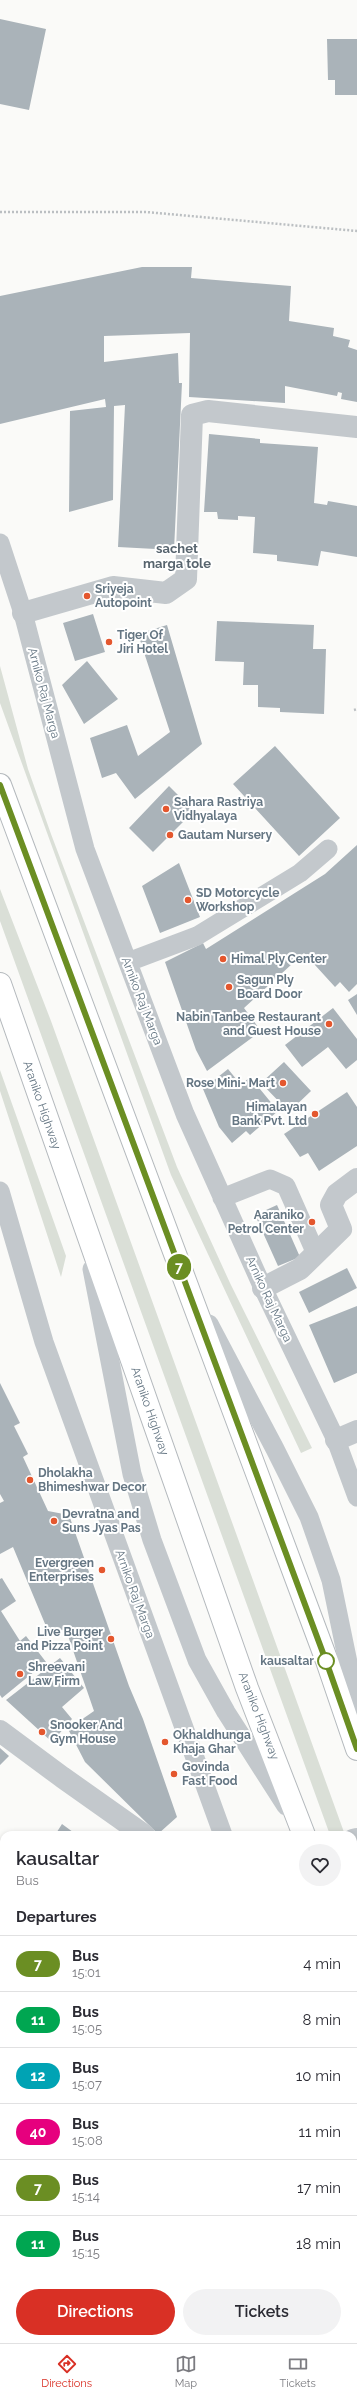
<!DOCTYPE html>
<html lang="en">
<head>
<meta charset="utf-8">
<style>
  :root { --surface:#fff; --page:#f2f2f3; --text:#2b2b33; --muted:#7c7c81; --line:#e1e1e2; --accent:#d93025 }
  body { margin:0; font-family:Raleway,sans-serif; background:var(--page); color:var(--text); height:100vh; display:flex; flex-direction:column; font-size:15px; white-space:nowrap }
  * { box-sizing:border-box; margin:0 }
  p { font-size:13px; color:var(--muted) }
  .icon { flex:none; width:22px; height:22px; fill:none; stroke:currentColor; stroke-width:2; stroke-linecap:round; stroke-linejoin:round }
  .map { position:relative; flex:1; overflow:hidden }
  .drawer { position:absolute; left:0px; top:1831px; width:357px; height:512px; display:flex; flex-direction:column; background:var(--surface); border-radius:12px 12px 0 0; box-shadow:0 2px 6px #0003 }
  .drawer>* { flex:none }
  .badge { padding:0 8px; border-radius:13px; font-size:14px; line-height:26px }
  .map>.badge { position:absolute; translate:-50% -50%; box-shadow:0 0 0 2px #fff }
  h2 { padding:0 16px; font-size:15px; line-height:36px }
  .round { display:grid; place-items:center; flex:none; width:42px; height:42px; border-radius:21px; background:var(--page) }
  .headline { display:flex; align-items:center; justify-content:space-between; height:68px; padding:0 16px }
  h1 { font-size:19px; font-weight:600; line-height:30px }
  .primary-button { display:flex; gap:8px; margin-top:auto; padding:8px 16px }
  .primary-button a { flex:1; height:46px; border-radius:24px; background:var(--accent); color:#fff; font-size:16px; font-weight:600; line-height:46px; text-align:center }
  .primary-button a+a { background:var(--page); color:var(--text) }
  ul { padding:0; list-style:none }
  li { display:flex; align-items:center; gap:12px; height:56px; padding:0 16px; border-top:1px solid var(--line) }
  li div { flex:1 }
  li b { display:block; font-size:15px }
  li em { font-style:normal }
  li .badge { min-width:44px; font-weight:700; text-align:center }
  .tab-bar { display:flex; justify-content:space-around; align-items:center; height:56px; border-top:1px solid var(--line); background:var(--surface); font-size:11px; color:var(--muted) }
  .tab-bar a { display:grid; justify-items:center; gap:2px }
  .tab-bar .on { color:var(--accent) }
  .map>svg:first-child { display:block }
  .built { fill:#e8e9e9 }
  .green { fill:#dadfd7 }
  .building { fill:#aab3b9 }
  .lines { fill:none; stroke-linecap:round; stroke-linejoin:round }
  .secondary-casing { stroke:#b3babf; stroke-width:24 }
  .trunk-casing { stroke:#b4b9bd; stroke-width:24 }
  .path { stroke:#bbbfc2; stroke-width:2.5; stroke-dasharray:2 2; stroke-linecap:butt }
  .service { stroke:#c3c8cc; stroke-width:19 }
  .pedestrian { stroke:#c3c8cc; stroke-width:22 }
  .minor { stroke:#c3c8cc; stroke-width:22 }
  .secondary { stroke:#fff; stroke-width:22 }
  .trunk { stroke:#fff; stroke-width:22 }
  .line-casing { stroke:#fff; stroke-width:9 }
  .line { stroke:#6b8e23; stroke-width:6 }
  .poi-dot { fill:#e4572e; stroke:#fff; stroke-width:1.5 }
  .stop-dot { fill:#fff; stroke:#6b8e23; stroke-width:2 }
  .labels { text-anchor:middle; stroke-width:4; stroke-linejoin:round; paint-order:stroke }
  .poi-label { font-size:12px; font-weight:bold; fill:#657683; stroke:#fff; text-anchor:start }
  .street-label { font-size:12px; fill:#657683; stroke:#fff }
  .stop-label { font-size:12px; font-weight:bold; fill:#657683; stroke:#fff; text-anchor:end }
  .neighbourhood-label { font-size:13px; font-weight:bold; fill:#57646e; stroke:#fff }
</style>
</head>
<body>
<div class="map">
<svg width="357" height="2343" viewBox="0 0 357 2343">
  <rect width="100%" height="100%" fill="#fafaf8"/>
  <!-- built -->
  <path class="built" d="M0 1961 4 1964V2038L0 2035Z"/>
  <!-- green -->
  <path class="green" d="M0 666 28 769 51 834 177 1167 230 1283 312 1448 301 1453 171 1175 0 703Z
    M0 889 51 1021 345 1835H330L0 921Z
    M0 1070 66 1256 61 1277 0 1091Z
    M353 1857 357 1868V1893L353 1887Z
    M353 2324 357 2325V2343H152L153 2339H353Z
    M30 2339H109L108 2343H30Z"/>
  <!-- building -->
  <path class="building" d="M0 19 46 29 29 110 0 104Z
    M327 39H357V95H335V80H328Z
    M142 267H192L191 278 291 286 289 321 334 328 333 336 350 340 348 347 357 350V402L341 399 342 393 338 392 337 396 285 386V403L189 397 190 333 104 336V362L178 353 179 383H182L174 550 118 547 125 405 114 406 113 500 69 512 70 411 106 407 105 399 0 424V296Z
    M209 434 260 439V443L318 447 314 503 327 505 328 501 357 506V557L321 551 318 566 277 561V555L253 553 255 517 238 516V520L218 519 217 512H204Z
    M93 614 105 652 75 661 63 623Z
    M217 621 314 625 313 649H326L324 714 280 712V708L258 707V685H243L244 662 215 661Z
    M167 625 202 744 135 799 116 773 102 778 90 738 127 725 138 756 170 732 138 634Z
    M87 661 118 699 84 724 62 685Z
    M275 746 340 818 299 856 233 784Z
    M169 786 194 811 153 852 129 828Z
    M357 845V984L349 992 340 982 335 987 304 953 244 1008 261 1031 207 1071 196 1050 165 962 203 943 206 949 325 874Z
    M179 863 200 917 160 933 142 886Z
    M357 994V1015L348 1000Z
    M333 1008 357 1039V1060L346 1069 328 1047 302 1067 285 1045Z
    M284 1062 311 1091 289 1112 261 1083Z
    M228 1069 241 1085 250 1077 278 1111 250 1135 246 1131 232 1143 219 1127 203 1089Z
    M347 1092 357 1107V1146L319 1171 308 1153 300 1157 284 1134Z
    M277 1205 300 1257 278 1266 255 1215Z
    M347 1268 357 1288 309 1313 299 1292Z
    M357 1306V1373L334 1383 309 1325Z
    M0 1383 20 1423 14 1426 28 1454 23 1457 48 1511 69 1515 129 1686 143 1719 177 1817 158 1834 85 1762 68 1729 94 1711 66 1630 48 1631 13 1547 0 1554V1503L4 1501 0 1494Z
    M2 1578 16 1601 1 1611 20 1641 26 1636 46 1662 2 1698 0 1695V1579Z
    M60 1658 84 1688 62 1707 72 1719 52 1742 6 1700Z
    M0 1748 9 1756 0 1765Z
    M62 1824 77 1835H55Z
    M4 2103V2174L0 2173V2106H2Z
    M0 2222H4V2343H0Z
    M115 2339H153L152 2343H120L121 2341Z"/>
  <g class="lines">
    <defs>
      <path id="secondary" d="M353 2009 357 2007
        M353 2184 357 2195
        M0 2192 4 2193
        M353 2293 357 2294"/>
      <path id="trunk" d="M0 785 327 1661 357 1749
        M0 984 247 1688 304 1835
        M353 1960 357 1970"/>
    </defs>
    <!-- secondary casing -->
    <use href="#secondary" class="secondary-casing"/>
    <!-- trunk casing -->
    <use href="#trunk" class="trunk-casing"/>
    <!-- path -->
    <path class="path" d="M0 212H146L357 231
      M354 710 357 709
      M0 2016 4 2018
      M353 2050 357 2048"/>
    <!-- service -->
    <path class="service" d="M0 543 23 613 85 849 185 1114 263 1288 336 1440 357 1497
      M128 962 197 936 300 873 328 849
      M0 1191 44 1342 223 1835
      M222 1198 270 1179 286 1186 316 1254
      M92 1269 132 1474 152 1540 197 1660 226 1712 286 1806
      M209 1324 275 1449 309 1517 331 1580 357 1706"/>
    <!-- pedestrian -->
    <path class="pedestrian" d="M353 1840 357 1839"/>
    <!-- minor -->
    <path class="minor" d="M23 613 113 587 166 593 186 579 192 415 208 411 357 427
      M263 1288 300 1269 341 1229 331 1205 337 1194 357 1179
      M336 1440 357 1431
      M0 1731 62 1777 144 1835"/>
    <!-- secondary -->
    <use href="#secondary" class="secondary"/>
    <!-- trunk -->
    <use href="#trunk" class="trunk"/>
  </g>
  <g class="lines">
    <defs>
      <path id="line" d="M0 785 326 1661 357 1749"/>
    </defs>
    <!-- line casing -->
    <use href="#line" class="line-casing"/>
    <!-- line -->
    <use href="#line" class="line"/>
  </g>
  <!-- markers -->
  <g class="poi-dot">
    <circle cx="87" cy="596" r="4"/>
    <circle cx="109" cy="642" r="4"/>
    <circle cx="166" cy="809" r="4"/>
    <circle cx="170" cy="835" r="4"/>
    <circle cx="188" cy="900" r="4"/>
    <circle cx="223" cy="959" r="4"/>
    <circle cx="229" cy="987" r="4"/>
    <circle cx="329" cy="1024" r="4"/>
    <circle cx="283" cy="1083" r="4"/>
    <circle cx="315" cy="1114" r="4"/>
    <circle cx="312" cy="1222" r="4"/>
    <circle cx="30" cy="1480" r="4"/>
    <circle cx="54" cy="1521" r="4"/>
    <circle cx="102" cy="1570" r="4"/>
    <circle cx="111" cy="1639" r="4"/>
    <circle cx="20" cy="1674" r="4"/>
    <circle cx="42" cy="1732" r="4"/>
    <circle cx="165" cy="1742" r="4"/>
    <circle cx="174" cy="1774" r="4"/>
  </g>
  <circle class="stop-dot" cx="326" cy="1661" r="8"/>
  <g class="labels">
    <!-- poi labels -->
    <g class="poi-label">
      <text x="95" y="593">Sriyeja<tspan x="95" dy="14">Autopoint</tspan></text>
      <text x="117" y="639">Tiger Of<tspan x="117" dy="14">Jiri Hotel</tspan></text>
      <text x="174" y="806">Sahara Rastriya<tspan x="174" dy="14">Vidhyalaya</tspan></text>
      <text x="178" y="839">Gautam Nursery</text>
      <text x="196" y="897">SD Motorcycle<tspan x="196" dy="14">Workshop</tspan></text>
      <text x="231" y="963">Himal Ply Center</text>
      <text x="237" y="984">Sagun Ply<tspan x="237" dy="14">Board Door</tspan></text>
      <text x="321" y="1021" text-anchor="end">Nabin Tanbee Restaurant<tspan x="321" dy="14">and Guest House</tspan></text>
      <text x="275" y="1087" text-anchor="end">Rose Mini- Mart</text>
      <text x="307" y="1111" text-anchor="end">Himalayan<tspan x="307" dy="14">Bank Pvt. Ltd</tspan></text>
      <text x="304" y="1219" text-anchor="end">Aaraniko<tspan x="304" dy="14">Petrol Center</tspan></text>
      <text x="38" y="1477">Dholakha<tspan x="38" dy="14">Bhimeshwar Decor</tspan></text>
      <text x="62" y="1518">Devratna and<tspan x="62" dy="14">Suns Jyas Pas</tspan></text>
      <text x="94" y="1567" text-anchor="end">Evergreen<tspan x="94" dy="14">Enterprises</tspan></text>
      <text x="103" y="1636" text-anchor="end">Live Burger<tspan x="103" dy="14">and Pizza Point</tspan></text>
      <text x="28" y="1671">Shreevani<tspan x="28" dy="14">Law Firm</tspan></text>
      <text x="50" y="1729">Snooker And<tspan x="50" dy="14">Gym House</tspan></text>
      <text x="173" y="1739">Okhaldhunga<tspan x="173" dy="14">Khaja Ghar</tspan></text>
      <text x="182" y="1771">Govinda<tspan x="182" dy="14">Fast Food</tspan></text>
    </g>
    <!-- street labels -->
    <g class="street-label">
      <text transform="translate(44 693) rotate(75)" y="4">Arniko Raj Marga</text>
      <text transform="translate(142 1001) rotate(69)" y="4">Arniko Raj Marga</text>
      <text transform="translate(42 1105) rotate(71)" y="4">Araniko Highway</text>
      <text transform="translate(269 1299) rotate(65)" y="4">Arniko Raj Marga</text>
      <text transform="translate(150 1411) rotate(71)" y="4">Araniko Highway</text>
      <text transform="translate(135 1594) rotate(70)" y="4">Arniko Raj Marga</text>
      <text transform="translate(259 1716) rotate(69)" y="4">Araniko Highway</text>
    </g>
    <!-- stop labels -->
    <g class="stop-label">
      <text x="314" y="1665">kausaltar</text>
    </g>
    <!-- neighbourhood labels -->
    <g class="neighbourhood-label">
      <text x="177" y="553">sachet<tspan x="177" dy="15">marga tole</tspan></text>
    </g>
  </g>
</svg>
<b class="badge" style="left:179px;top:1267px;background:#6b8e23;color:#fff">7</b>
<section class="drawer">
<div class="headline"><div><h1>kausaltar</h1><p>Bus</p></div><a class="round"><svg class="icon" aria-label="heart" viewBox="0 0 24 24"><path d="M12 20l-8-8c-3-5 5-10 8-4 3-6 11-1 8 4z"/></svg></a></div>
<h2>Departures</h2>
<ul>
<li><span class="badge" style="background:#6b8e23;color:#fff">7</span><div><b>Bus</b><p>15:01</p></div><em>4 min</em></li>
<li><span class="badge" style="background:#00a651;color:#fff">11</span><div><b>Bus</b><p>15:05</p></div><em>8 min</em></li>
<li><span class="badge" style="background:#00a3b4;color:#fff">12</span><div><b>Bus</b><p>15:07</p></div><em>10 min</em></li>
<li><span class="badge" style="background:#e6007e;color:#fff">40</span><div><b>Bus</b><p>15:08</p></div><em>11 min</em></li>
<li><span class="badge" style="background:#6b8e23;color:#fff">7</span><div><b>Bus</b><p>15:14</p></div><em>17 min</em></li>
<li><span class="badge" style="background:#00a651;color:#fff">11</span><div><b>Bus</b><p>15:15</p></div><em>18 min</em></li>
</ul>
<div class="primary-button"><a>Directions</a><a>Tickets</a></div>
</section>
</div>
<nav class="tab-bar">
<a class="on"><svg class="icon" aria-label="directions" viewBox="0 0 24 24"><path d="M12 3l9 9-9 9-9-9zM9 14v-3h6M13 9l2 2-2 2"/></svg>Directions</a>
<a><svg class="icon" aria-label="map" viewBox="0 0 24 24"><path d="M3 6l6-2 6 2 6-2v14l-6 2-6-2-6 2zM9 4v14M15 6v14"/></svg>Map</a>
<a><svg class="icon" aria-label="tickets" viewBox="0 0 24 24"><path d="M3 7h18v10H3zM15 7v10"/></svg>Tickets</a>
</nav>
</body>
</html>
